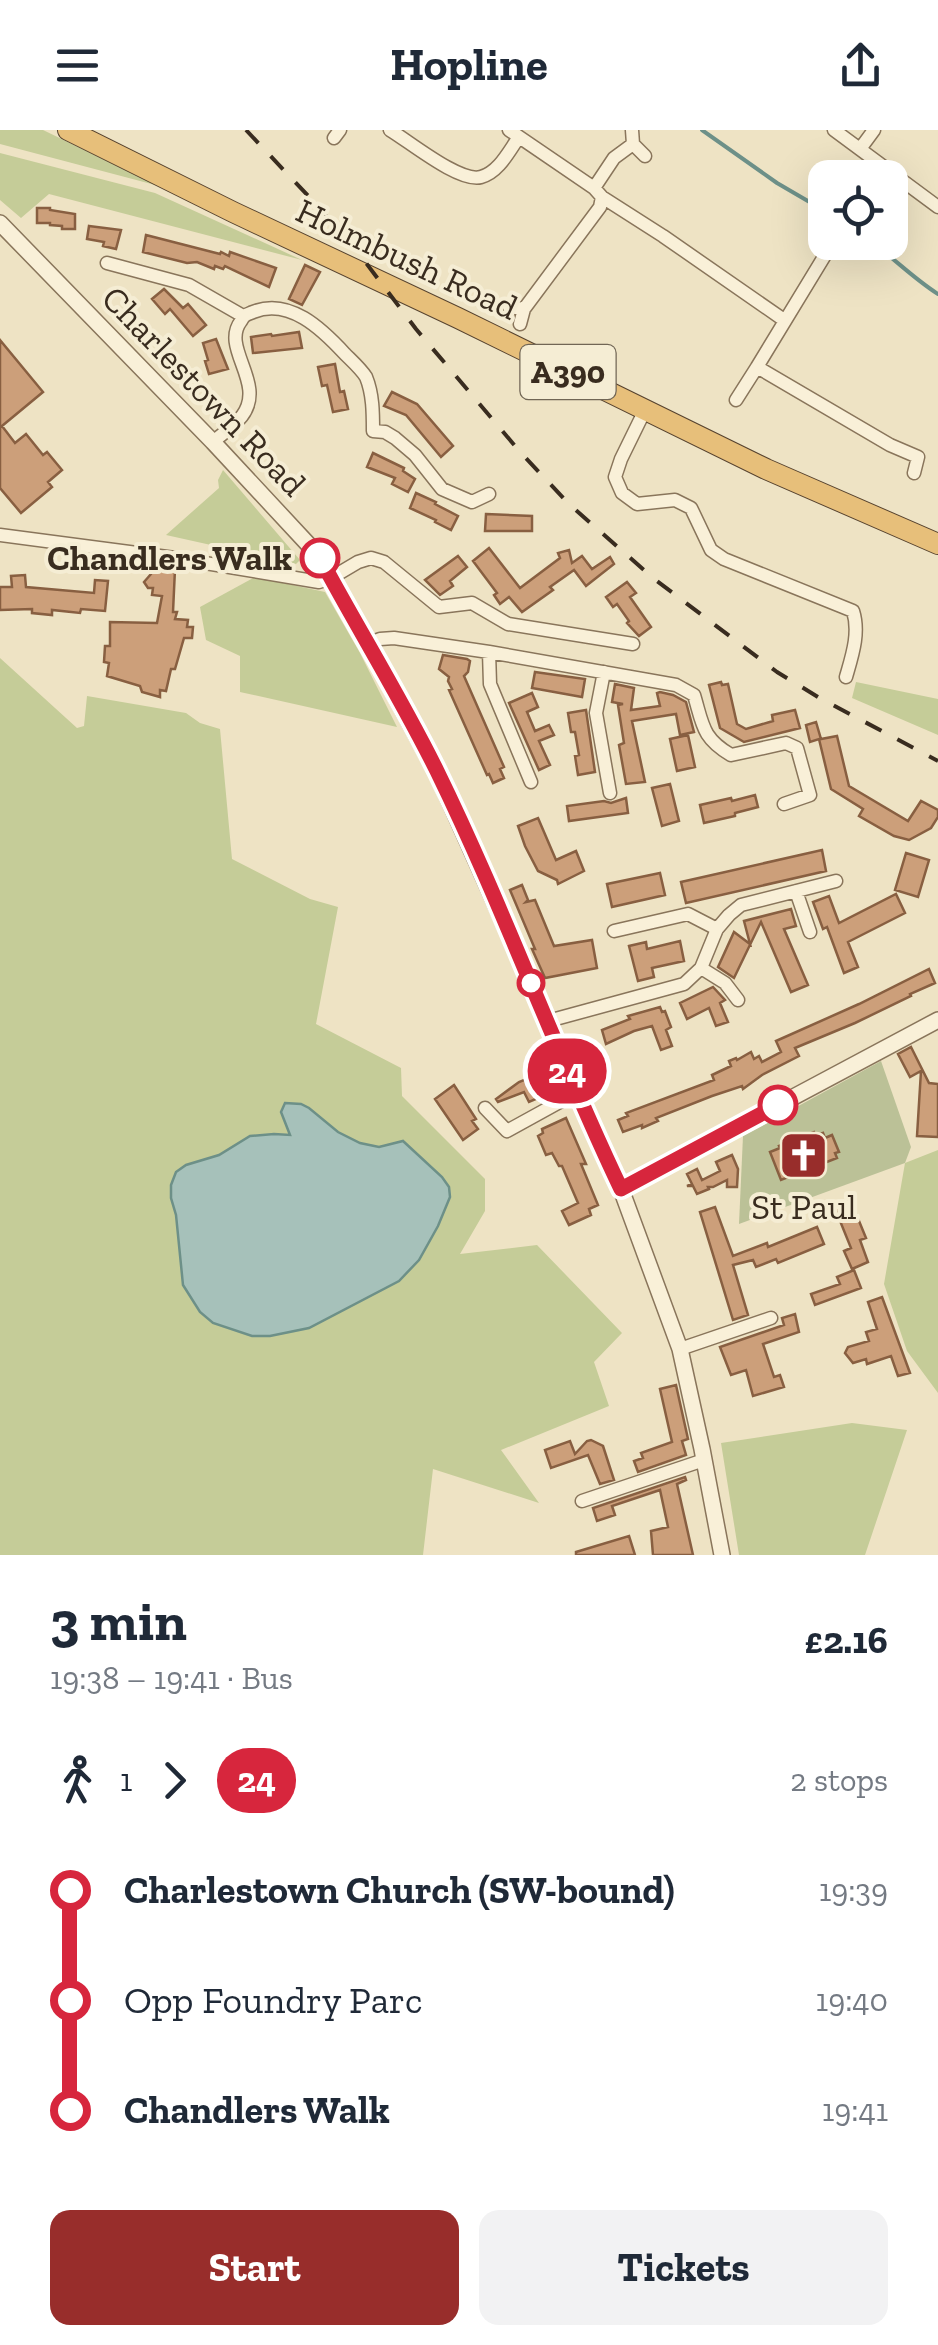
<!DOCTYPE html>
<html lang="en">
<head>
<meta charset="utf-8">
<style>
  :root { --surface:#fff; --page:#f2f2f3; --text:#1f2937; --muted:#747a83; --accent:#982d2b }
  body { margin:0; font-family:"Zilla Slab",serif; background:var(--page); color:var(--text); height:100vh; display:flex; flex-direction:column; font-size:38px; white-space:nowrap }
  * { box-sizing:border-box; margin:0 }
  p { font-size:32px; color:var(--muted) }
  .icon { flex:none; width:55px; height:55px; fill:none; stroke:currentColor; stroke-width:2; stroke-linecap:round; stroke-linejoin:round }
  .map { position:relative; height:1425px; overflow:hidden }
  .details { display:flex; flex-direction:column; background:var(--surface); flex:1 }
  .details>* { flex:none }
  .badge { padding:0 20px; border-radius:32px; font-size:35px; line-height:65px }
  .buttons { position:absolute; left:808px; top:30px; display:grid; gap:20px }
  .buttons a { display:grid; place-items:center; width:100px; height:100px; border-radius:20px; background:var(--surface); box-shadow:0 10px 40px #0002; font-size:50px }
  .map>.badge { position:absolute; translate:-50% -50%; box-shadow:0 0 0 5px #fff }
  .legs { display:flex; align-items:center; gap:15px; height:110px; padding:0 50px; font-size:32px }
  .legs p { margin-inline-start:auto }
  .head { display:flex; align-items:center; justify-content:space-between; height:170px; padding:0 50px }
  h1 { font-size:55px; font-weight:800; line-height:75px }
  .action { display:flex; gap:20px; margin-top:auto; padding:20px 50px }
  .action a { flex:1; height:115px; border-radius:20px; background:var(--accent); color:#fff; font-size:40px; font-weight:800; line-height:115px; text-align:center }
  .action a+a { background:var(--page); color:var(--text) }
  ul { padding:0 50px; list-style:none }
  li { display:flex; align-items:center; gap:35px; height:110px; font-size:38px }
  li i { display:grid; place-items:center; width:15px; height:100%; margin:0 12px; background:currentColor }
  li i::after { content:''; width:25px; height:25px; margin:-12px; border:8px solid; border-radius:50%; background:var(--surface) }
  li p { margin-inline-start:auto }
  li:first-child i { background:linear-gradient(#0000 50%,currentColor 0) }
  li:last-child i { background:linear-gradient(currentColor 50%,#0000 0) }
  header { display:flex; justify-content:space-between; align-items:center; height:130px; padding:0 50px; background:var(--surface); font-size:45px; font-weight:800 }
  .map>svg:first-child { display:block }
  .green { fill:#c5cc98; fill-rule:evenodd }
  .cemetery { fill:#bbc197 }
  .water { fill:#a6c1ba; stroke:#6d9088; stroke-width:2.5 }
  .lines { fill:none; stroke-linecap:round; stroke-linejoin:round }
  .stream { stroke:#6d9088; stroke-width:4 }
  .building { fill:#cc9f7a; stroke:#885f41; stroke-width:2.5 }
  .minor-casing { stroke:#89755b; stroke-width:15 }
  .tertiary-casing { stroke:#89755b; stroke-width:18 }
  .trunk-casing { stroke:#57432f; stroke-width:22 }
  .minor { stroke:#f9f0d8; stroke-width:12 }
  .tertiary { stroke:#f9f0d8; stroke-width:15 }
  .trunk { stroke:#e7bf7a; stroke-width:20 }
  .rail { stroke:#392c1f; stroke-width:4; stroke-dasharray:18 18; stroke-linecap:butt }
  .line-1-casing { stroke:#fff; stroke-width:22 }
  .line-1 { stroke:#d7263d; stroke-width:15 }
  .stop-1-dot { fill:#fff; stroke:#d7263d; stroke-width:5 }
  .labels { text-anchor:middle; stroke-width:8; stroke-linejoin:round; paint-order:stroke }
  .shield { fill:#f5edd4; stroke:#716655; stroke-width:2.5 }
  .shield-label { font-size:32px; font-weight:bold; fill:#392c1f }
  .street-label { font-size:35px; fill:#392c1f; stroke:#f5edd4 }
  .stop-label { font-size:35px; font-weight:bold; fill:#392c1f; stroke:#f5edd4; text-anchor:end }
  .poi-label { font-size:35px; fill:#392c1f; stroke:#f5edd4 }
</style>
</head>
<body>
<header><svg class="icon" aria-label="menu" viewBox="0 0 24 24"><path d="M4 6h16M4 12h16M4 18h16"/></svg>Hopline<svg class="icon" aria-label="share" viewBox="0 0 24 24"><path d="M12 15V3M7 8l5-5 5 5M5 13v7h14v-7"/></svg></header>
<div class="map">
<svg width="938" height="1425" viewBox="0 0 938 1425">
  <rect width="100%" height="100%" fill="#eee3c4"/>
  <!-- green -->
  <path class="green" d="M0 0H43L159 56 0 14Z
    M0 23 155 63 302 130 49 64 21 88 0 70Z
    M223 340 300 430 296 434 166 405 219 358 218 350Z
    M255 447 325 462 360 523 397 597 240 562V526L206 510 200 477Z
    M0 528 77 598 84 596 87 566 186 583 200 593 220 599 232 729 310 769 338 777 316 894 401 938 402 966 485 1049V1081L460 1124 537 1115 622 1203 594 1232 609 1276 501 1320 539 1373 433 1339 423 1425H0ZM309 978C327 995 353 1018 379 1017 387 1017 396 1013 403 1011L442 1047 399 1151 309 1198 200 1182 183 1155 176 1085 171 1068 186 1035 219 1025 250 1006 274 1004 291 1005Z
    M856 552 938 569V605L852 568Z
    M938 1020V1263L907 1221 884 1154 905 1033Z
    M852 1293 907 1300 865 1425H739L721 1313Z"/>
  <!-- cemetery -->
  <path class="cemetery" d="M881 931 911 1017 905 1033 739 1094 743 1006Z"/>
  <!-- water -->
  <path class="water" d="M285 973 301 974 309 978 338 1002 360 1013 379 1017 403 1011 442 1047 449 1057 450 1067 438 1096 419 1130 399 1151 309 1198 270 1206H252L213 1193 200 1182 183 1155 176 1085 171 1068V1055L176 1042 186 1035 219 1025 250 1006 274 1004 290 1005 281 982Z"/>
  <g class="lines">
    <!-- stream -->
    <path class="stream" d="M702 0 777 53 825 81
      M871 112C894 128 914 149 938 164"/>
  </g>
  <!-- building -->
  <path class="building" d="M37 78H50V80L75 84V99H62V96L50 95V93H37Z
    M89 96 121 100 116 119 103 116 104 112 87 109Z
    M146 105 220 124 221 122 229 126 230 122 276 138 269 157 225 136 223 139 215 136 214 139 197 132 187 133 143 122Z
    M305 135 320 142 302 175 289 169Z
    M164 159 183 178 188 174 206 195 193 206 170 179 165 184 152 169Z
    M299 202 302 218 253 223 251 207 271 204 272 206Z
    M216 209 228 239 209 244 205 231 208 230 203 213Z
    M0 210 43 262 2 296 15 313 26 304 43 325 47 322 62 340 48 352 52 357 21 383 0 358Z
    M335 234 340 262 344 261 348 279 333 282 327 255 322 256 318 237Z
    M392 262 417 274 453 316 441 327 406 285 384 276Z
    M373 323 404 338 403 341 415 349 408 362 392 354 395 348 367 337Z
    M416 363 436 372 435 374 458 386 451 400 435 392 436 390 410 378Z
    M486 384 532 386V401H485Z
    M489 418 520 458 560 428 558 423 569 420 572 433 582 426 592 439 610 427 614 434 586 456 574 440 550 457 553 460 522 482 509 467 500 474 494 465 497 463 473 431Z
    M458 426 467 437 450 451 453 456 440 465 425 450Z
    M152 439H175L173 482H177L175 489 188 490 187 497H193L192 508H184L175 539H171L166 561 160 560V567L142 562 140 556 107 546 109 533 104 532 105 516H110V492L157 493 162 466 152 465 153 458H148L144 452 151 444Z
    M25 445 26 457 94 463 95 450 108 451 105 481 81 479 80 483 52 480V485L32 483V479L0 480V457H12L11 446Z
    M627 452 636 463 630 467 651 497 639 506 627 493 629 491 617 474 613 477 606 467Z
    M443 525 467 529 470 531 468 542 464 546 504 637 500 639 504 648 493 653 489 644 487 645 449 560 452 559 448 551 449 547 439 539Z
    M535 542 585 549 582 567 532 558Z
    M721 552 722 555 728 554 737 594 746 599 773 591 772 585 795 580 800 598 744 612 720 598 709 555Z
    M615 554 634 558 631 580 660 576 657 563 660 562 673 565 686 572 694 602 680 605 676 584 632 591 645 652 626 654 619 615 624 613 618 575 623 574 612 572Z
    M532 563 538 577 527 582 535 601 549 595 554 605 539 611 550 635 539 640 509 573Z
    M586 580 595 642 578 645 575 626 579 625 575 602H571L568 583Z
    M816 592 821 609 837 606 849 656 908 691 921 671 938 680V687L931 698 909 710 894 706 859 686 863 679 831 659 819 609 810 612 806 595Z
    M688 605 695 637 677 641 670 609Z
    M670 654 679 691 662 696 652 658Z
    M755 665 758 677 735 683V686L704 693 700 675 731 668 732 671Z
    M626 668 628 683 569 691 567 676 604 671 611 673Z
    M538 688 556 730 576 721 584 741 558 754 557 750 538 741 525 716 518 696Z
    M822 720 826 741 686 773 681 752Z
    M906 723 929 730 918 767 895 760Z
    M660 743 665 765 612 777 607 754Z
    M522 755 528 770 526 772 535 770 554 816 592 810 597 838 545 848 532 819H535L510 760Z
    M896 764 905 783 848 812 858 837 844 843 827 797 823 799 813 772 829 766 839 793Z
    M791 779 796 796 784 799 808 855 791 862 761 792 734 848 718 837 734 802 750 814 744 791Z
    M680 811 684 831 652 838 654 847 638 851 629 816 646 812 647 819Z
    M929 839 935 853 910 864 911 866 855 893 795 918 799 926 762 945 743 959 742 956 712 966 656 988 658 991 642 998V995L623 1002 618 990 628 986 626 983 714 950 712 945 731 936 729 931 736 928 737 930 751 922 754 929 759 926 762 932 781 922 776 911 859 874Z
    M713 857 725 870 720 873 728 892 716 896 709 878 687 889 680 873Z
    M660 877 662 882 665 881 671 897 666 900 672 916 661 920 652 896 634 901 606 914 602 900 630 889 628 886Z
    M911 917 929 953 938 954V1007L917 1006 921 941 910 947 898 924Z
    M536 945 545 965 529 972 524 962 498 972 496 969 519 952Z
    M454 955 476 989 472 991 478 999 463 1010 435 969Z
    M566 988 586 1034H581L598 1075 589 1079 591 1085 569 1095 562 1081 578 1073 562 1036H559L552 1023 546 1025 538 1006 543 1003 542 999Z
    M814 1002 816 1006 823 1003 825 1008 832 1005 839 1022 835 1023 837 1028 781 1050 770 1022 780 1018 779 1016Z
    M732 1025 738 1039 737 1057H727V1050L713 1057H708L709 1059 697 1064 693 1056H687L692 1054 687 1044 697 1039 702 1050 720 1041 716 1032Z
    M850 1069 866 1108 860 1110 868 1132 852 1139 844 1121 851 1118 834 1076Z
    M715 1077 733 1126 767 1113 768 1117 817 1097 824 1114 778 1133 776 1129 756 1137 753 1130 733 1135 748 1185 733 1190 700 1082Z
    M854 1140 861 1158 815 1175 811 1164 840 1154 837 1147Z
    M882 1167 910 1243 898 1246 891 1226 867 1234 866 1229 853 1233 845 1223 848 1217 869 1211 866 1202 877 1199 868 1172Z
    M795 1184 799 1202 763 1214 774 1247 780 1245 784 1257 753 1266 746 1240 731 1245 720 1217 784 1195 782 1188Z
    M676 1255 688 1309 682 1311 686 1325 638 1342 634 1331 643 1328 641 1323 672 1312 660 1259Z
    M591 1310 603 1316 614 1350 600 1354 588 1325 551 1338 545 1320 570 1311 575 1324 587 1311Z
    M685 1347 686 1350 677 1354 693 1425H653L651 1401 668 1397 660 1360 612 1376 615 1385 597 1391 593 1378Z
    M629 1406 635 1425H576V1422Z"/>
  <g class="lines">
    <defs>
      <path id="minor" d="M390 0C410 12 460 53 481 47 499 42 509 21 519 7
        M509 0 594 58 602 67 663 106 784 190
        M834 0 938 77
        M334 8 340 0
        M633 14 645 26
        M860 19 874 0
        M594 58 614 28 633 14 632 0
        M833 112 757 237 890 315 918 327 914 343
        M107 133 189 155 243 186
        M509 177 524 179
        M520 194 524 179 600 77 602 67
        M736 270 757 237
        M645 280 621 329 615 347 622 363 637 374 675 370 691 378 711 420 724 429 853 481C860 503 852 526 846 547
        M213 312C222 304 234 296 242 286 267 253 220 218 241 191 245 184 246 185 253 182 289 167 322 199 345 224 352 231 361 239 366 247 373 264 373 283 373 301L385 302 395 308 415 325 442 359 472 372 489 364
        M0 405 175 428 319 452 331 448 358 432 371 428 384 432 439 477 472 473 508 494 633 514
        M367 514 380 509 394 508 489 522 676 555 694 565C703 595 702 608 731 625L786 613 797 618 810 665 784 674
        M489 522 490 554 531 652
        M604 542 596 583 610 663
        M796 761 810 802
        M614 801 688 784 717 799
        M701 838 725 853 738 870
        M548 891 684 854 701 838 717 799 729 785 741 775 836 751
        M485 978 507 1001 576 963
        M680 1219 771 1188
        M582 1371 704 1330"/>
      <path id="tertiary" d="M0 93 213 312 319 426 345 473 436 641 548 891 576 963 621 1059 680 1219 702 1319 722 1425
        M621 1059 938 890"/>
      <path id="trunk" d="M68 0 233 82 458 188 766 339 938 414"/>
    </defs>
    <!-- minor casing -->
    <use href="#minor" class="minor-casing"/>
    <!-- tertiary casing -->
    <use href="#tertiary" class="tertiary-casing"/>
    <!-- trunk casing -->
    <use href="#trunk" class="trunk-casing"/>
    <!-- minor -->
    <use href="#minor" class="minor"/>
    <!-- tertiary -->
    <use href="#tertiary" class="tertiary"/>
    <!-- trunk -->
    <use href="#trunk" class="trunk"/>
    <!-- rail -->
    <path class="rail" d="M246 0 312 70 360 125 416 199 521 323 570 375 653 448 777 542 818 567 938 631"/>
  </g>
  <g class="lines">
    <defs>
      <path id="line-1" d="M320 428C358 499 401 568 437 641 504 778 555 921 621 1059L778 975"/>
    </defs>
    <!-- line-1 casing -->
    <use href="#line-1" class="line-1-casing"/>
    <!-- line-1 -->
    <use href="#line-1" class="line-1"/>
  </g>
  <!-- icons -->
  <defs>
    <symbol id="church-square" viewBox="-11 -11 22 22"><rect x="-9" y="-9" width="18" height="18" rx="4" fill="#982d2b" stroke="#f5edd4"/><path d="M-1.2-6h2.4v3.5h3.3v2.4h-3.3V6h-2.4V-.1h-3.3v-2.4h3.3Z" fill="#fff"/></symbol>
  </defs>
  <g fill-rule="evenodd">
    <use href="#church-square" x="776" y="998" width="55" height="55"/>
  </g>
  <!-- markers -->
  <g class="stop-1-dot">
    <circle cx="320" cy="428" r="18"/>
    <circle cx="531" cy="853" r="12"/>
    <circle cx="778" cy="975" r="18"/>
  </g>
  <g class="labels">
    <!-- shield labels -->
    <rect class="shield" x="520.5" y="215" width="95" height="54" rx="8"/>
    <g class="shield-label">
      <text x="568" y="253">A390</text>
    </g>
    <!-- street labels -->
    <g class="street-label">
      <text transform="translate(407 129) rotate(25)" y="12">Holmbush Road</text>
      <text transform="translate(204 261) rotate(46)" y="12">Charlestown Road</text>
    </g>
    <!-- stop labels -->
    <g class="stop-label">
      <text x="292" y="440">Chandlers Walk</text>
    </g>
    <!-- poi labels -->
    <g class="poi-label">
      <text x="804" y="1089">St Paul</text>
    </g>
  </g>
</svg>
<div class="buttons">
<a><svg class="icon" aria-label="locate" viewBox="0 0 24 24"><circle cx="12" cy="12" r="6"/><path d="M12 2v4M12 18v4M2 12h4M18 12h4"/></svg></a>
</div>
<b class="badge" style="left:567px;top:941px;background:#d7263d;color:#fff">24</b>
</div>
<section class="details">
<div class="head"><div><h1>3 min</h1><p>19:38 – 19:41 · Bus</p></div><b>£2.16</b></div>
<div class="legs"><svg class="icon" aria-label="walk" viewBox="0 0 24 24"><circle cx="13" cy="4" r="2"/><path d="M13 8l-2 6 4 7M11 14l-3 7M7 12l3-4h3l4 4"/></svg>1<svg class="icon" aria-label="forward" viewBox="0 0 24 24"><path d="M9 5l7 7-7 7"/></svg><b class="badge" style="background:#d7263d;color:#fff">24</b><p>2 stops</p></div>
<ul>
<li><i style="color:#d7263d"></i><b>Charlestown Church (SW-bound)</b><p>19:39</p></li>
<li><i style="color:#d7263d"></i><span>Opp Foundry Parc</span><p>19:40</p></li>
<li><i style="color:#d7263d"></i><b>Chandlers Walk</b><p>19:41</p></li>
</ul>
<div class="action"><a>Start</a><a>Tickets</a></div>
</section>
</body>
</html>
